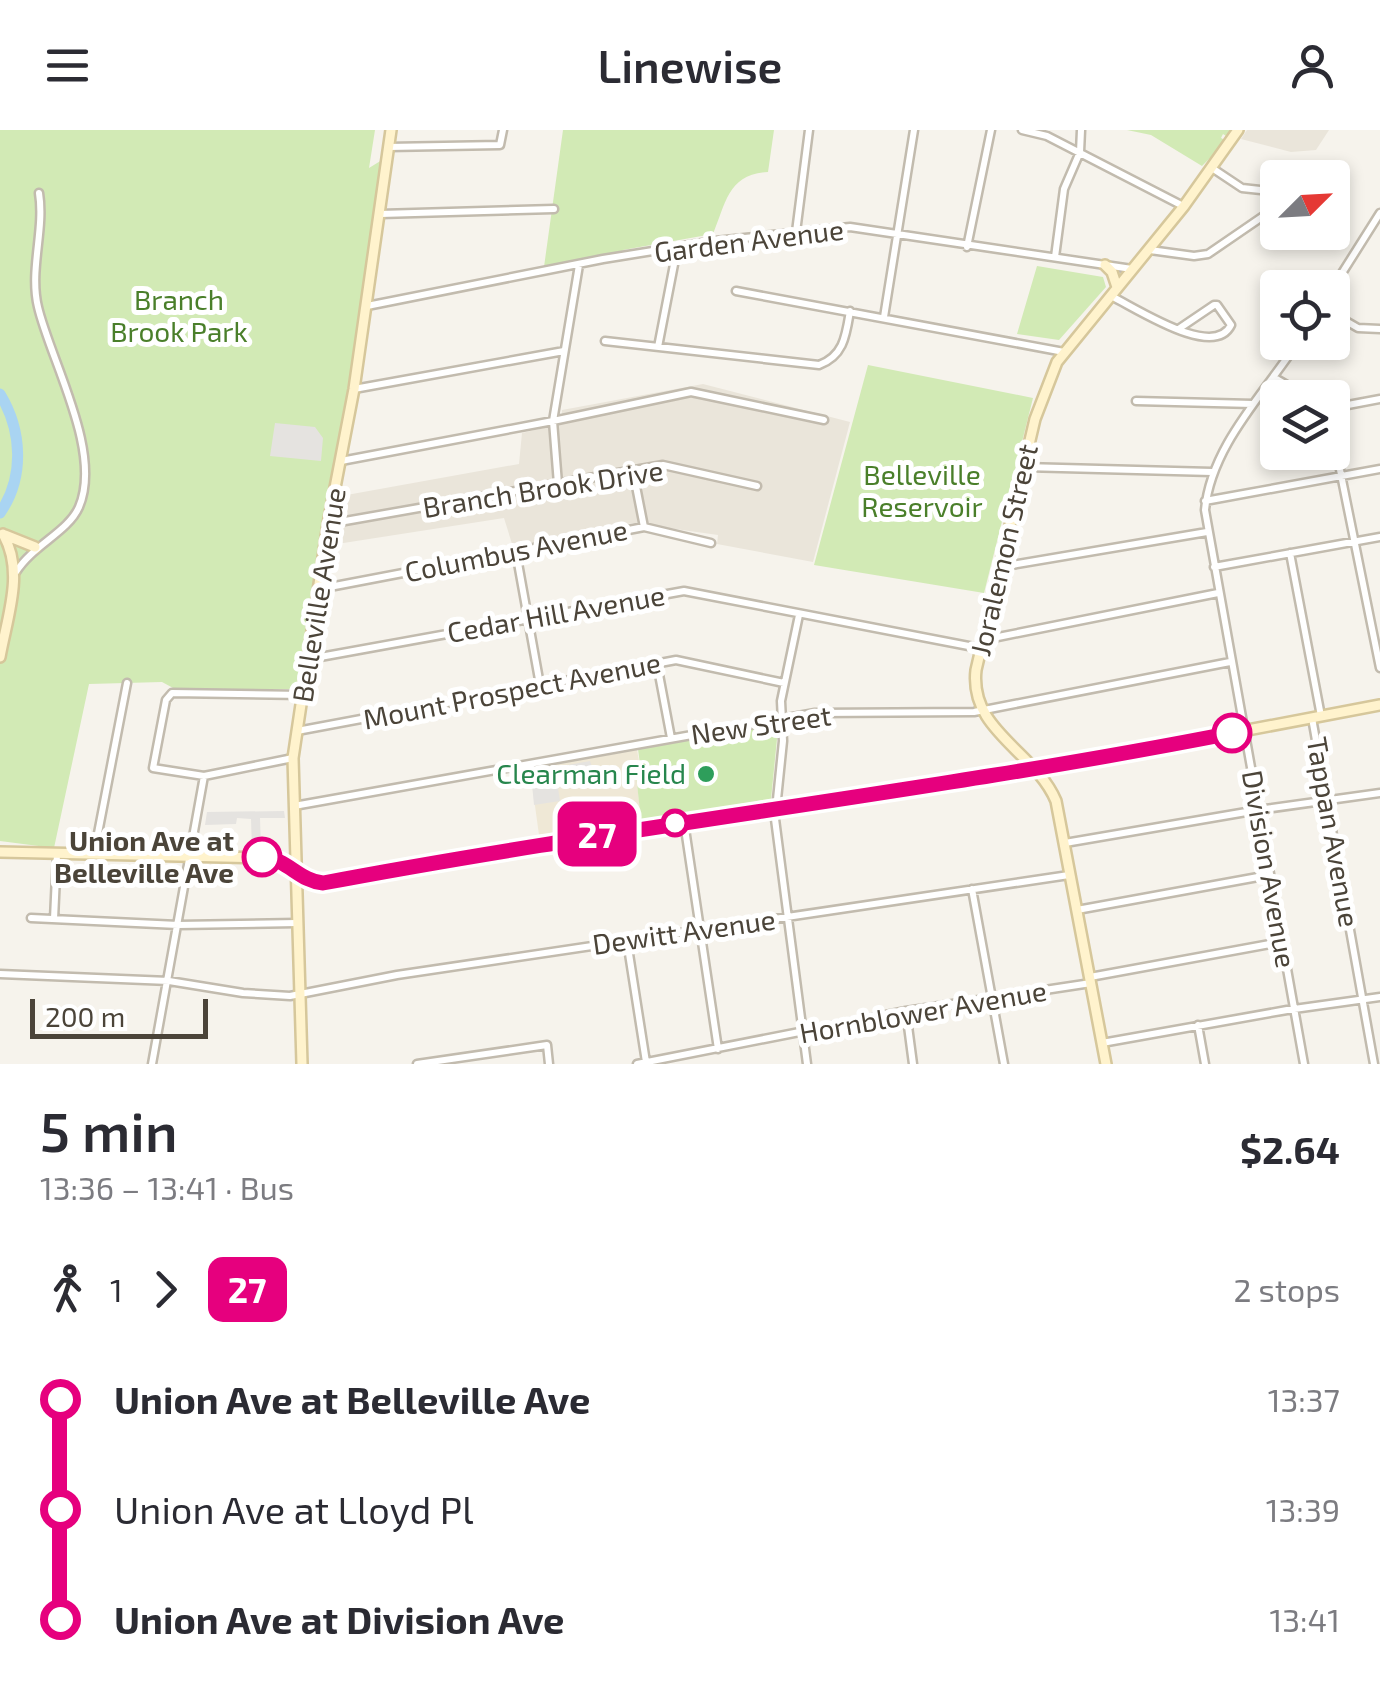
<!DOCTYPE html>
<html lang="en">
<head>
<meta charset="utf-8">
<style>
  :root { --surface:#fff; --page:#f7f7f7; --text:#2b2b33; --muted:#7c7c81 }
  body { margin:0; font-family:"Exo 2",sans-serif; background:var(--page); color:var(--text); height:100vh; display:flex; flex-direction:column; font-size:38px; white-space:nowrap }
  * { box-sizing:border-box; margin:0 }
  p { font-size:32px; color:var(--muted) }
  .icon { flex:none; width:55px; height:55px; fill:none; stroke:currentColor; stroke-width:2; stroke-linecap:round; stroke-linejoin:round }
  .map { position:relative; height:934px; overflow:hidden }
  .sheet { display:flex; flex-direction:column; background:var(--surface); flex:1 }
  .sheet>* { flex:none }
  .badge { padding:0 20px; border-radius:15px; font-size:35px; line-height:65px }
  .needle { width:65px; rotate:66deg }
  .fabs { position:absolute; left:1260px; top:30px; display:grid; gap:20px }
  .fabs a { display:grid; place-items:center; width:90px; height:90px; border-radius:10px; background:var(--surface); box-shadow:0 5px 15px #0003; font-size:50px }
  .scale { position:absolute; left:30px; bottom:25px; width:178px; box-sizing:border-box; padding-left:10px; border:5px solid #4b4439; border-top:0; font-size:28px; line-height:35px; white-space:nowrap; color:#4b4439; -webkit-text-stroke:8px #fff; paint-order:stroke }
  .map>.badge { position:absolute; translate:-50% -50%; box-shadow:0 0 0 5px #fff }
  .legs { display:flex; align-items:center; gap:15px; height:110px; padding:0 40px; font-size:32px }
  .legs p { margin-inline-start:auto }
  .head { display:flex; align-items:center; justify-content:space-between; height:170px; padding:0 40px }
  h1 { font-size:55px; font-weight:600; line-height:75px }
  ul { padding:0 40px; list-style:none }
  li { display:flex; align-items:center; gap:35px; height:110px; font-size:38px }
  li i { display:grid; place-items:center; width:15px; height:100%; margin:0 12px; background:currentColor }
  li i::after { content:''; width:25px; height:25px; margin:-12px; border:8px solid; border-radius:50%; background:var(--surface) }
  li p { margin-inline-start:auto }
  li:first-child i { background:linear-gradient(#0000 50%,currentColor 0) }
  li:last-child i { background:linear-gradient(currentColor 50%,#0000 0) }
  header { display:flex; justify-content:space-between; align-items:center; height:130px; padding:0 40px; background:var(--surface); font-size:45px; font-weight:600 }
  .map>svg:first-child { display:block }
  .residential { fill:#eae5da }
  .education { fill:#efe8d6 }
  .green { fill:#d2eab5 }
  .parking { fill:#e5e3e0 }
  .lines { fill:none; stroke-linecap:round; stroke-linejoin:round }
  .river { stroke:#a9d4f2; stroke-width:11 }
  .street-casing { stroke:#c2bbae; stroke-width:11 }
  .secondary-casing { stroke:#d6c79b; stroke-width:14 }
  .street { stroke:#fff; stroke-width:6 }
  .secondary { stroke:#fff3cd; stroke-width:9 }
  .line-1-casing { stroke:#fff; stroke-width:22 }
  .line-1 { stroke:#e6007e; stroke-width:15 }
  .stop-1-dot { fill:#fff; stroke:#e6007e; stroke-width:5 }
  .leisure-dot { fill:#2e9e5b; stroke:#fff; stroke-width:4 }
  .labels { text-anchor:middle; stroke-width:10; stroke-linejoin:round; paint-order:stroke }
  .street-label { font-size:28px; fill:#4b4439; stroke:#fff }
  .park-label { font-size:28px; fill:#4a7f2a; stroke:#fff }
  .leisure-label { font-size:28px; fill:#27864d; stroke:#fff; text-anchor:end }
  .stop-label { font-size:28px; font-weight:bold; fill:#4b4439; stroke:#fff; text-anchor:end }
</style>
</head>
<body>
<header><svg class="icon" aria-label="menu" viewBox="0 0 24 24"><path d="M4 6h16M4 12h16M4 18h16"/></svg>Linewise<svg class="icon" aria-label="person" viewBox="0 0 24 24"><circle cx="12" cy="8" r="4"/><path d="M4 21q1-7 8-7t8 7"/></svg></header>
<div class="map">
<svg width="1380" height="934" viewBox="0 0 1380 934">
  <rect width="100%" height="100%" fill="#f6f3ec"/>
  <!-- residential -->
  <path class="residential" d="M1247 0H1329L1316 20 1291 22 1241 9Z
    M703 254 850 292 813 432 717 414 718 405 633 393 513 417 504 388 337 414 341 366 519 334 522 303 561 294 562 280Z"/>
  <!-- education -->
  <path class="education" d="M637 620 641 642 636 646 641 687 539 705 532 654 548 650 545 636Z"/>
  <!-- green -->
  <path class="green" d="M0 0H375L369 38 382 30 343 297 299 559H175L162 552 89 554 54 718 0 711Z
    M563 0H774L768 42C728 44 726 73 713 104L623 120 618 130 543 144Z
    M1127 0H1233L1229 8 1223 4 1221 8 1227 11 1202 36 1151 5Z
    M1037 136 1103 147 1106 157 1059 210 1017 204Z
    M868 235 1033 268 984 463 814 435Z
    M773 595 778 599 771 669 641 690 636 645 641 642 638 619Z"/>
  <!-- parking -->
  <path class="parking" d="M275 293 315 297 323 308 321 331 270 326Z
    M590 631 594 643 563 647 564 656 558 658 560 671 534 675 532 654 548 650 546 639Z
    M284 681 285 688H260L261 720H252L251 689 237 688 236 694 205 695 207 682Z"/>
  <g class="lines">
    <!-- river -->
    <path class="river" d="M0 264C22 300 25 347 0 383"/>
    <defs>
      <path id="street" d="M1022 0 1047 6 1183 76
        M388 17 500 15 503 0
        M1212 38 1242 58 1278 62
        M1318 48 1330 39 1343 38
        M380 84 554 79
        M796 102 809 0
        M967 117 991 0
        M1150 120 1194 126 1208 124 1278 76
        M1055 127 1064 59 1080 22 1081 0
        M1332 159 1380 83
        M736 161 1064 222
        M1111 166C1136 178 1214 230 1231 195L1217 175H1214L1180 198
        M367 176 603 129 715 111 850 97 1132 139
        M1332 183 1358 198 1380 199
        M884 187 914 0
        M605 211 819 235C844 226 846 205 850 181
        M1298 212C1264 264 1211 316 1205 380L1304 934
        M658 217 677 119
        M1275 248 1309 268
        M354 259 564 221
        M1136 271 1253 274
        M1332 278 1380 269
        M1332 300 1380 538
        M341 331 553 291 691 262 824 290
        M1024 337 1212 342
        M633 341 644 397
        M558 354 553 291 579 135
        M1205 371 1380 339
        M328 394 663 335 757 356
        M516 422 540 555
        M1290 423 1321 586
        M1000 437 1207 402
        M1214 437 1380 407
        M16 442C33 415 68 402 79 377 103 322 50 229 38 177 29 140 45 100 39 63
        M319 459 644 397 711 413
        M799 485 781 571 783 611 775 689 807 934
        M983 510 1218 463
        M309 529 684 461 979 518
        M657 534 671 608
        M1312 588 1374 934
        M297 601 676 530 784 553
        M293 628 204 646 153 638 166 570 172 563 303 565
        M294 676 815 583 974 582 1230 532
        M684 692 718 919
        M1065 713 1258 680 1380 663
        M94 724 127 553
        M972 759 1004 934
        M1077 780 1269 745
        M31 788 178 795 297 793
        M54 789 57 724
        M627 811 646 932
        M0 844 169 851 243 863 290 866 397 845 1069 745
        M1090 847 1281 812
        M906 881 913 934
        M1198 895 1205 934
        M1102 913 1287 880 1380 867
        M152 934 204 646
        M417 934 547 915 549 934
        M637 934 906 881 1091 853"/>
      <path id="secondary" d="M1105 135 1112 142 1117 157
        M5 405 35 417
        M0 527C7 487 25 442 3 404
        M0 722 272 728C292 733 302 751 323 753L598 704 1036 640 1380 575
        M302 934 293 628 328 394 354 259 391 0
        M1106 934 1056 671C1035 621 969 601 976 540L1035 289 1057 232 1184 76 1238 0"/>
    </defs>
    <!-- street casing -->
    <use href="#street" class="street-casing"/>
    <!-- secondary casing -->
    <use href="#secondary" class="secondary-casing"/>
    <!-- street -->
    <use href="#street" class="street"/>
    <!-- secondary -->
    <use href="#secondary" class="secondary"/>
  </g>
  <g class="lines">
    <defs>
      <path id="line-1" d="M262 727C288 729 299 751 323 753 625 696 931 662 1232 603"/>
    </defs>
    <!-- line-1 casing -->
    <use href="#line-1" class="line-1-casing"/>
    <!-- line-1 -->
    <use href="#line-1" class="line-1"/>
  </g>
  <!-- markers -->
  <g class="stop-1-dot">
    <circle cx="1232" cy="603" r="18"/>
    <circle cx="675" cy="693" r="12"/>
    <circle cx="262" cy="727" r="18"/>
  </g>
  <circle class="leisure-dot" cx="706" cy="644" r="10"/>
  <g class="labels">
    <!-- street labels -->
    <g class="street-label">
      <text transform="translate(749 111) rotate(-7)" y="10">Garden Avenue</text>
      <text transform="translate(543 359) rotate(-9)" y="10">Branch Brook Drive</text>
      <text transform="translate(1004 420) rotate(-77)" y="10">Joralemon Street</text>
      <text transform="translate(516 421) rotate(-11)" y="10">Columbus Avenue</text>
      <text transform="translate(319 465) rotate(-81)" y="10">Belleville Avenue</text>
      <text transform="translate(556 484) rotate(-10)" y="10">Cedar Hill Avenue</text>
      <text transform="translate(512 561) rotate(-11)" y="10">Mount Prospect Avenue</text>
      <text transform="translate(761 595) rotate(-8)" y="10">New Street</text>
      <text transform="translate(1333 702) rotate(80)" y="10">Tappan Avenue</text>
      <text transform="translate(1269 739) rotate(80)" y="10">Division Avenue</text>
      <text transform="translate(684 802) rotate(-8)" y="10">Dewitt Avenue</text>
      <text transform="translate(923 882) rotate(-10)" y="10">Hornblower Avenue</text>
    </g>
    <!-- park labels -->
    <g class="park-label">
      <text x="179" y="180">Branch<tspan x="179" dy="32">Brook Park</tspan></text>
      <text x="922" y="355">Belleville<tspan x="922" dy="32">Reservoir</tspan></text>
    </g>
    <!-- leisure labels -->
    <g class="leisure-label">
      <text x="686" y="654">Clearman Field</text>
    </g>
    <!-- stop labels -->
    <g class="stop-label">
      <text x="234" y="721">Union Ave at<tspan x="234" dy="32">Belleville Ave</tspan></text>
    </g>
  </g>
</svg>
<div class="fabs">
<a><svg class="needle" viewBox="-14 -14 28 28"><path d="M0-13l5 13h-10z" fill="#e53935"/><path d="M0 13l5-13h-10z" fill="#7c7c81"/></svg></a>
<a><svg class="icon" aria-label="locate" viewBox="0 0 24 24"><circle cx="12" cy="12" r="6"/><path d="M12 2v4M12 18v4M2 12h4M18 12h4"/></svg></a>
<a><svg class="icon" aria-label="layers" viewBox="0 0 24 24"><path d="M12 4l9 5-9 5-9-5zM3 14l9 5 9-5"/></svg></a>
</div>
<div class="scale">200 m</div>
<b class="badge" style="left:597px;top:704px;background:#e6007e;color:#fff">27</b>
</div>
<section class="sheet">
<div class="head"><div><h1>5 min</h1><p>13:36 – 13:41 · Bus</p></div><b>$2.64</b></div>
<div class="legs"><svg class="icon" aria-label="walk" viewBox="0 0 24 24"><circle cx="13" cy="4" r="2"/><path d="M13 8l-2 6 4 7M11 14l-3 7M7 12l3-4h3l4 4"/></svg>1<svg class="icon" aria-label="forward" viewBox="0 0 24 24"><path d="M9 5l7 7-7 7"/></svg><b class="badge" style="background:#e6007e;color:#fff">27</b><p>2 stops</p></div>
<ul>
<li><i style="color:#e6007e"></i><b>Union Ave at Belleville Ave</b><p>13:37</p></li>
<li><i style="color:#e6007e"></i><span>Union Ave at Lloyd Pl</span><p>13:39</p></li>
<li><i style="color:#e6007e"></i><b>Union Ave at Division Ave</b><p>13:41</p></li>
</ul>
</section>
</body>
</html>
